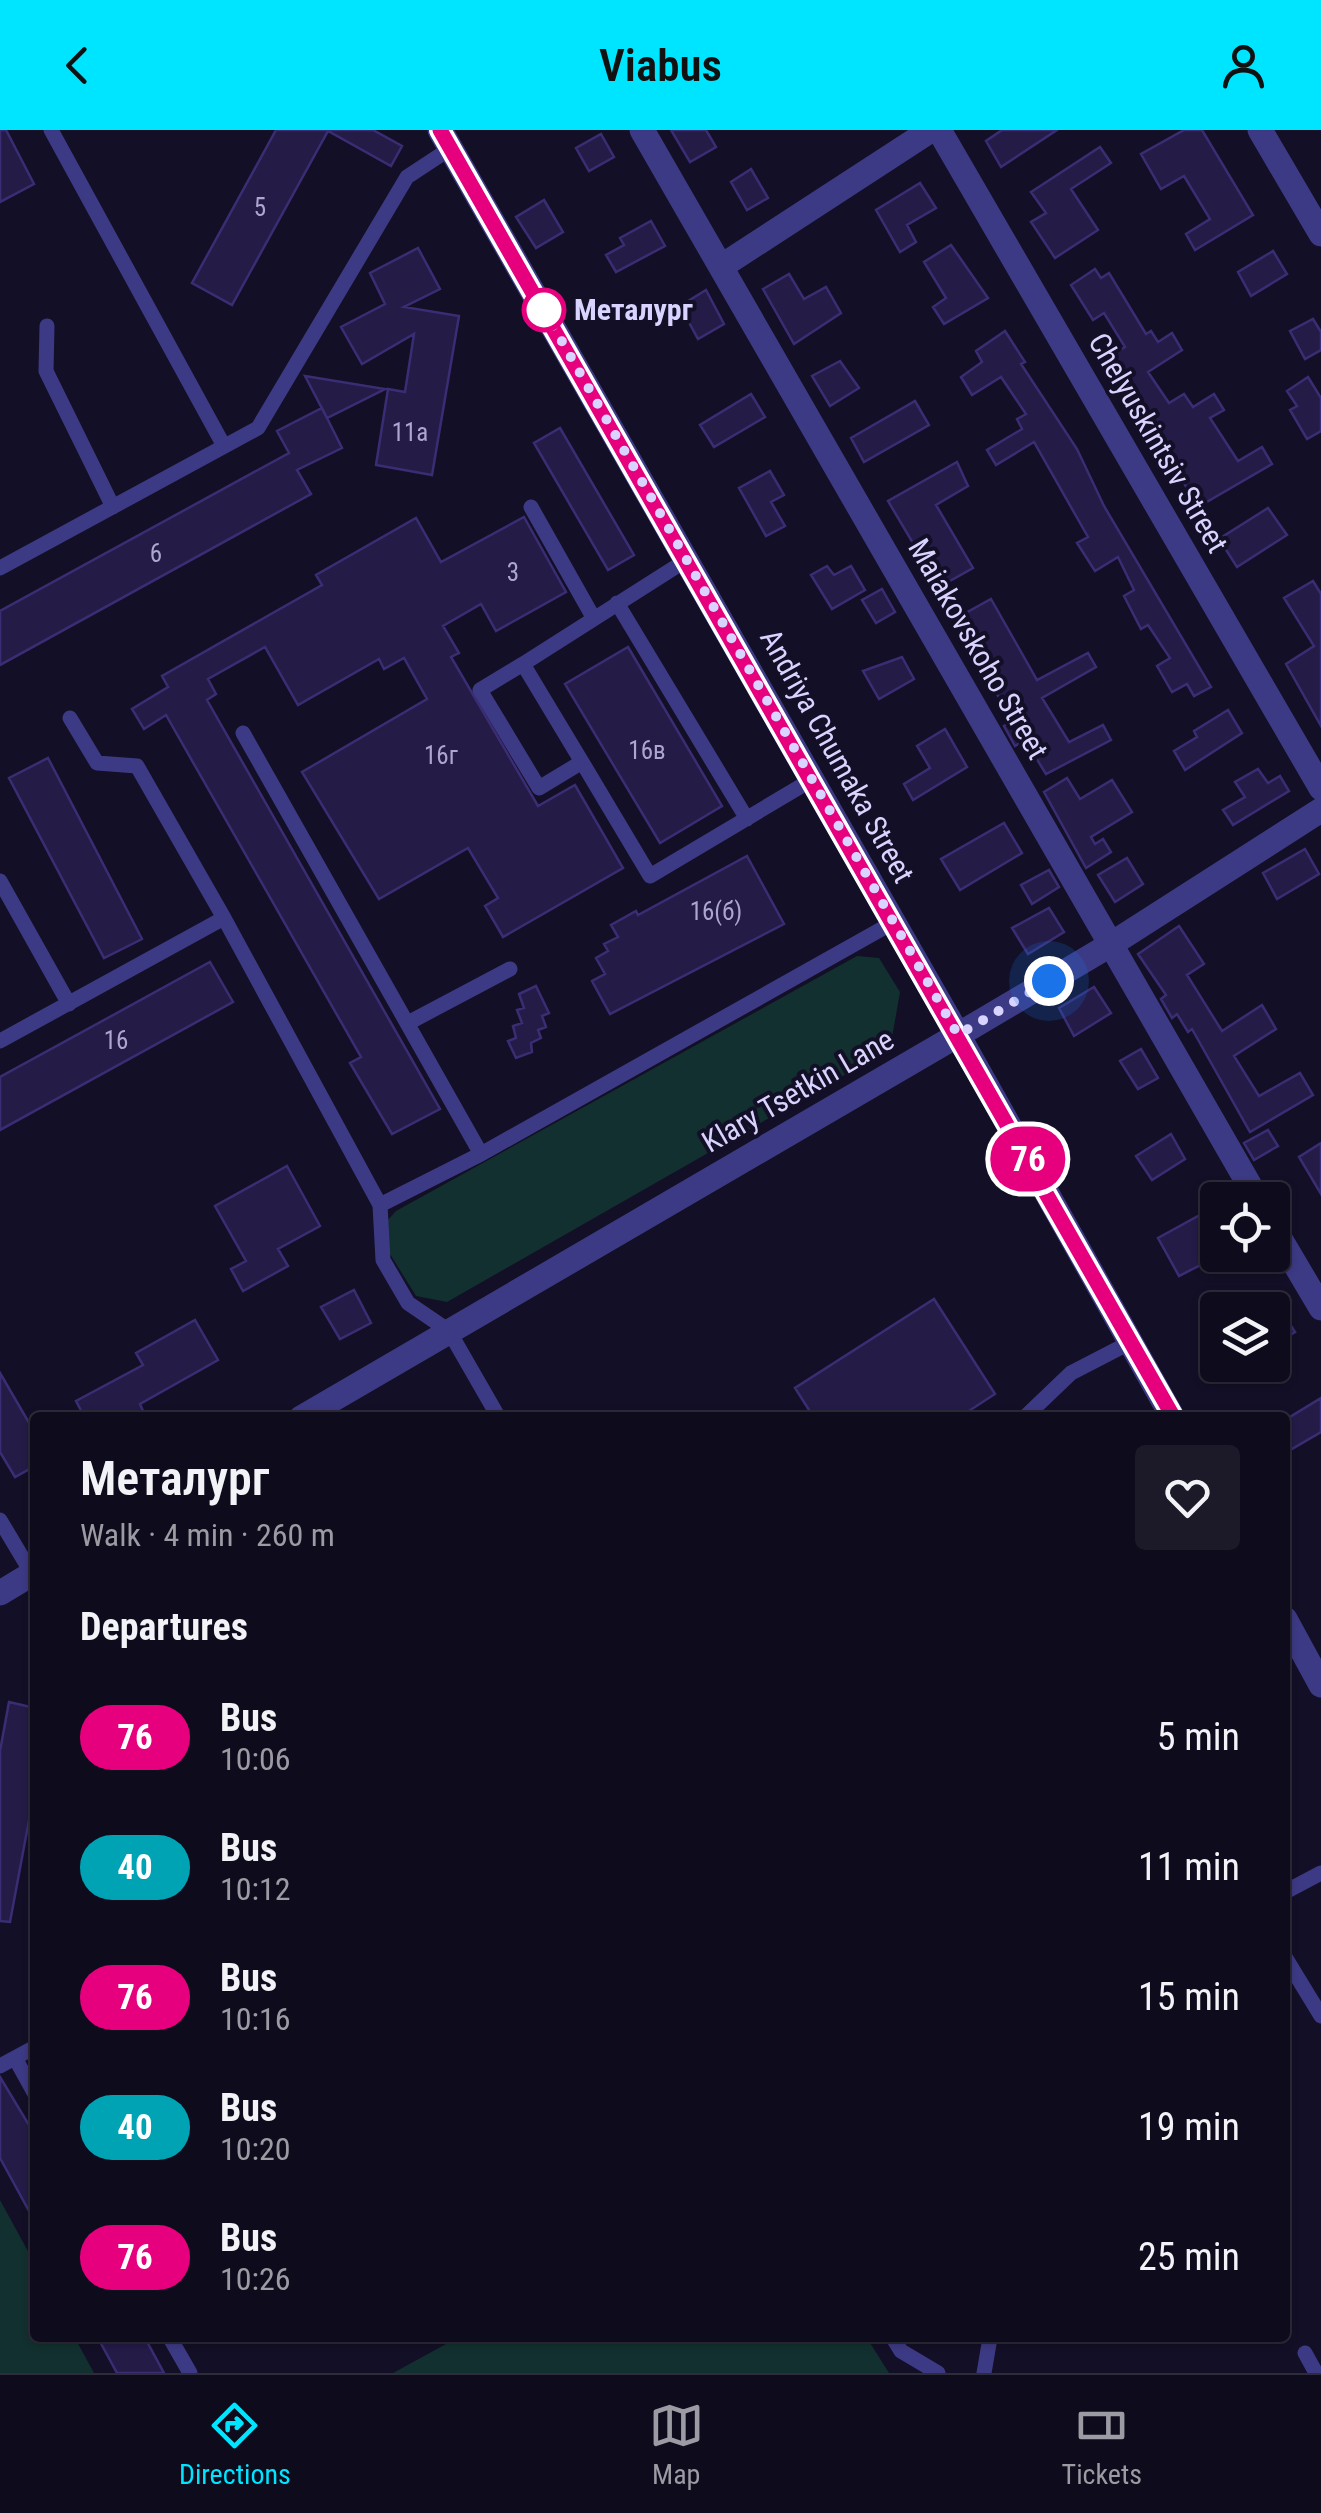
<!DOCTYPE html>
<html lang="en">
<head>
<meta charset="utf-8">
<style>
  :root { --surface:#0e0b1c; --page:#1c1929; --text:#f1f3f6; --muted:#9b9ba3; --line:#2e2b3b; --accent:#00e5ff }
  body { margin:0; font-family:"Roboto Condensed",sans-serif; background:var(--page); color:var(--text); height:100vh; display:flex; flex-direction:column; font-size:38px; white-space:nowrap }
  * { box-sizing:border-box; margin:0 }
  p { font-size:32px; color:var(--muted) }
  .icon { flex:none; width:55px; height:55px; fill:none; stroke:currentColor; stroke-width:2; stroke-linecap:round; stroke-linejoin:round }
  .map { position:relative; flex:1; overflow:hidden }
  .panel { position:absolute; left:30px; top:1282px; width:1260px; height:930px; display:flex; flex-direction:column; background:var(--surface); border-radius:10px; box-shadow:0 2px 8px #0004,0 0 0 2px var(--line) }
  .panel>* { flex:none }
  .badge { padding:0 20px; border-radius:32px; font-size:35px; line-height:65px }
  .tools { position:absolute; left:1200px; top:1052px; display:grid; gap:20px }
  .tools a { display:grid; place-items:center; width:90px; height:90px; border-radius:10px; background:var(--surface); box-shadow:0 2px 8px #0004,0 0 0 2px var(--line); font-size:50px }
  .you { position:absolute; width:50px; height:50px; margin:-25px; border:8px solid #fff; border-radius:50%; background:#1a73e8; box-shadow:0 0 0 15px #1a73e833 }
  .map>.badge { position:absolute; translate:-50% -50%; box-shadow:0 0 0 5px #fff }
  h2 { padding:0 50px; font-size:38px; line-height:90px }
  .round { display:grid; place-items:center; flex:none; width:105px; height:105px; border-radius:10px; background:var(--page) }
  .head { display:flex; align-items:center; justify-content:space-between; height:170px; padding:0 50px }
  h1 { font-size:48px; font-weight:600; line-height:75px }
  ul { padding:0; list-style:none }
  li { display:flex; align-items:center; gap:30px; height:130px; padding:0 50px }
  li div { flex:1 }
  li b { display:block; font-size:38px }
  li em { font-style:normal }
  li .badge { min-width:110px; font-weight:700; text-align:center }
  header { display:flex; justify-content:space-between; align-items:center; height:130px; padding:0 50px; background:var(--accent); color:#111; font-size:45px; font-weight:600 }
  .tabs { display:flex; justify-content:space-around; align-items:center; height:140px; border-top:2px solid var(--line); background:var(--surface); font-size:28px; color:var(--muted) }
  .tabs a { display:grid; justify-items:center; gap:5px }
  .tabs .active { color:var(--accent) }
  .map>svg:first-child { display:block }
  .green { fill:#12302f }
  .building { fill:#241b47; stroke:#3b2d73; stroke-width:2.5 }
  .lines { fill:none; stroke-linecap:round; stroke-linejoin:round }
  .service { stroke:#3d3a85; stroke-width:15 }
  .minor { stroke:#3d3a85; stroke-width:25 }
  .tertiary { stroke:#3d3a85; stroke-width:25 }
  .line-casing { stroke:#fff; stroke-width:22 }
  .line { stroke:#e6007e; stroke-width:15 }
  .walk { stroke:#d9d4ff; stroke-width:10; stroke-dasharray:0 18 }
  .stop-dot { fill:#fff; stroke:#e6007e; stroke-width:5 }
  .labels { text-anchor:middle; stroke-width:8; stroke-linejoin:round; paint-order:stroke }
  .number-label { font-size:25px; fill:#aca6d1 }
  .stop-label { font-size:30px; font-weight:bold; fill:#d9d4ff; stroke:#130f26; text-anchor:start }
  .street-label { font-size:30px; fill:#d9d4ff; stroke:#130f26 }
</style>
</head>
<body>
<header><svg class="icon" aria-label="back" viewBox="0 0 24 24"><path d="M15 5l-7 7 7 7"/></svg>Viabus<svg class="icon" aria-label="person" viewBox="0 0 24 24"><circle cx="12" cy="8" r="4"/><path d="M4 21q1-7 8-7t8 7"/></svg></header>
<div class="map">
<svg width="1321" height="2243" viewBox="0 0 1321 2243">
  <rect width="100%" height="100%" fill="#130f26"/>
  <!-- green -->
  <path class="green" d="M857 826 879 828 900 862 890 919 447 1172 416 1166 385 1116V1093L396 1081Z
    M0 2070 35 2134V2208H75L94 2243H0Z
    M457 2208H867L889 2243H393Z"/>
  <!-- building -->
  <path class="building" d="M0 0H6L34 54 0 72Z
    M276 0H373L402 16 391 36 328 1 232 175 192 153Z
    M671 0H706L716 17 690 32Z
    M1002 0H1057L1001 37 986 11Z
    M1184 0H1202L1253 85 1195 120 1186 104 1210 89 1184 46 1161 59 1141 24Z
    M601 4 614 27 589 41 576 18Z
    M1100 17 1111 33 1071 59 1098 100 1055 128 1031 92 1046 83 1031 62Z
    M751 39 768 68 747 80 731 52Z
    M920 53 936 78 907 95 916 112 900 122 876 80Z
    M544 70 563 102 536 118 516 87Z
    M651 91 665 116 616 142 606 125 624 115 620 108Z
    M951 115 988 168 944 194 933 177 946 168 924 132Z
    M418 118 440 159 404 177 459 186 432 345 376 335 388 259 405 262 414 204 362 234 341 197 385 174 370 143Z
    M1273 121 1287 144 1251 166 1238 142Z
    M1095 139 1101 148 1109 143 1146 204 1151 201 1158 212 1172 203 1182 220 1148 242 1169 273 1184 264 1193 277 1214 264 1224 280 1210 288 1238 331 1262 317 1272 334 1198 377 1109 226 1125 217 1104 183 1093 190 1071 155Z
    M789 144 804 169 826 157 841 183 794 214 763 159Z
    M706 160 724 194 698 209 680 176Z
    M1313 189 1321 202V220L1305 229 1290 201Z
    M1005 201 1025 232 1021 234 1077 319 1104 376 1211 557 1194 566 1187 554 1172 562 1157 536 1170 528 1148 495 1141 499 1124 466 1134 460 1118 427 1095 441 1077 413 1088 407 1034 312 996 335 987 320 1022 299 1017 289 1026 284 1001 247 972 265 961 247 982 232 976 221Z
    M840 231 859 258 830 276 812 246Z
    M305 246 385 259 327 288Z
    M1308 247 1321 268V301L1307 309 1290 280 1297 276 1287 261Z
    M751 264 765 287 714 317 700 295Z
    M915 271 929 295 864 332 851 308Z
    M322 278 342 318 297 340 311 364 0 535V481L289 323 277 301Z
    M560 298 634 425 608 440 534 313Z
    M957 332 968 356 936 375 973 438 939 457 888 371Z
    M770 341 784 365 771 372 785 396 766 406 739 358Z
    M1268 378 1287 405 1237 437 1219 409Z
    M524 387 566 462 496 501 481 474 443 496 459 523 451 527 538 676 575 655 623 738 503 807 485 776 498 768 468 718 379 769 302 642 427 569 404 528 384 539 379 529 298 575 265 517 208 549 216 564 207 570 440 979 392 1004 350 933 361 927 166 585 144 599 132 579 168 557 162 546 322 455 316 445 416 388 441 432Z
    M827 436 834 445 851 436 865 460 832 479 811 445Z
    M1313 451 1321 464V596L1286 534 1314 516 1284 468Z
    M882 459 895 482 876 493 862 470Z
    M991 469 1037 550 1088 523 1096 537 1042 568 1069 612 1103 595 1111 610 1046 644 1025 610 1015 616 1004 596 1013 591 953 490Z
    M628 517 722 676 660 713 565 554Z
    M902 527 914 549 879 569 863 541Z
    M1228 580 1242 603 1185 640 1174 621 1197 607 1194 601Z
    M945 599 967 637 913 670 904 654 930 638 917 616Z
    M48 628 142 809 104 828 9 648Z
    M1258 639 1268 653 1280 646 1289 661 1233 695 1223 680 1245 667 1235 652Z
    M1067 648 1080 669 1112 650 1132 682 1091 707 1095 714 1103 709 1111 722 1086 738 1044 662Z
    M1004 693 1022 723 960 760 941 729Z
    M1305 719 1319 744 1277 769 1263 743Z
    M747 726 784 794 610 884 592 851 605 844 596 828 608 821 604 814 618 807 611 795 636 781 638 785Z
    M1127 728 1143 754 1115 772 1098 745Z
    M1049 740 1059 757 1032 774 1021 755Z
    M1049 778 1064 802 1028 824 1012 798Z
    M1179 796 1204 834 1187 845 1222 901 1262 875 1276 899 1234 926 1259 966 1300 943 1313 965 1250 1002 1192 899 1188 902 1177 884 1172 888 1161 869 1166 865 1138 824Z
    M210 832 233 872 0 1000V947Z
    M536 856 549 883 542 886 546 897 538 900 541 908 531 913 532 922 516 928 508 911 516 908 513 896 522 893 517 880 524 878 519 864Z
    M1094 857 1111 883 1074 906 1059 878Z
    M1141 919 1158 948 1138 959 1120 931Z
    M1268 1000 1278 1016 1254 1030 1244 1013Z
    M1171 1004 1185 1029 1152 1050 1136 1026Z
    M1321 1013V1064L1299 1027Z
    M287 1036 320 1096 278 1119 288 1136 243 1161 231 1139 246 1131 215 1076Z
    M1218 1075V1126L1179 1146 1158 1108Z
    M354 1160 371 1193 340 1209 321 1177Z
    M1272 1166 1295 1202 1272 1216Z
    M934 1169 995 1264 958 1288H814L795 1258Z
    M195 1190 218 1230 140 1274 143 1281 130 1288H85L76 1271 143 1235 136 1223Z
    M0 1243 35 1303V1336L15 1347 0 1322Z
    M1321 1268V1302L1285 1323V1290Z
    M9 1572 35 1578V1658L10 1792 0 1791V1621Z
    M0 1947 35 2005V2092L0 2028Z
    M98 2208H145L164 2243H117Z"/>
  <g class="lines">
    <!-- service -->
    <path class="service" d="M51 0 224 316
      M47 196 46 241 113 377
      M531 377 593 487
      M0 438 258 298 407 47 451 18
      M617 473 747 689
      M523 534 688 429
      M70 588 97 633 137 636 224 788
      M243 603 481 1024
      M582 632 523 534 480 560 539 658 582 632 650 746 813 649
      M0 751 69 874
      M408 893 510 839
      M0 911 224 788 380 1075 383 1130 408 1173 449 1201 499 1288
      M380 1075 481 1024 894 792
      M1024 1288 1071 1243 1131 1212
      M0 1390 34 1447
      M1285 1762 1321 1743
      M1285 1827 1321 1886
      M15 1928 35 1964
      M0 1936 35 1917
      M170 2208 190 2243
      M893 2208 901 2221 938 2243
      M1305 2223 1316 2243
      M984 2243 990 2208"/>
    <!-- minor -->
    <path class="minor" d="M642 0 1258 1070
      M939 0 1321 658
      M1260 0 1321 104
      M722 136 931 0
      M1272 1095 1321 1178
      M301 1288 958 905 1173 1288
      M0 1463 35 1442
      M1285 1489 1321 1555"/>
    <!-- tertiary -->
    <path class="tertiary" d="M440 0 958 905 1110 815 1321 680"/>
  </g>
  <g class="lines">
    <defs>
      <path id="line" d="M440 0 1174 1288"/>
    </defs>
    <!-- line casing -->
    <use href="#line" class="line-casing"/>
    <!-- line -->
    <use href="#line" class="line"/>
    <!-- walk -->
    <path class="walk" d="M544 180 958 905 1049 851"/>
  </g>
  <!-- markers -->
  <circle class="stop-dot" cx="544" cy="180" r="20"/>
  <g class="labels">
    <!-- number labels -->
    <g class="number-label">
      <text x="260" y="86">5</text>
      <text x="410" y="311">11а</text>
      <text x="156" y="432">6</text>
      <text x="513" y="451">3</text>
      <text x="647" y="629">16в</text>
      <text x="441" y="634">16г</text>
      <text x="716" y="790">16(б)</text>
      <text x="116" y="919">16</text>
    </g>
    <!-- stop labels -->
    <g class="stop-label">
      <text x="574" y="190">Металург</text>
    </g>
    <!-- street labels -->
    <g class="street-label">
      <text transform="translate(1158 313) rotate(60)" y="10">Chelyuskintsiv Street</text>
      <text transform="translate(978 519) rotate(60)" y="10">Maiakovskoho Street</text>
      <text transform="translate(837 626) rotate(61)" y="10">Andriya Chumaka Street</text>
      <text transform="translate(798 961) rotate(-30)" y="10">Klary Tsetkin Lane</text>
    </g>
  </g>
</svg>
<div class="tools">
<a><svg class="icon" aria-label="locate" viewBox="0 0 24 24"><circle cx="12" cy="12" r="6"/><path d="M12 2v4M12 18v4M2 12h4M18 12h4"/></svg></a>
<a><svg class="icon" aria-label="layers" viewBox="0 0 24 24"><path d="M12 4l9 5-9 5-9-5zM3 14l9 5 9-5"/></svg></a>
</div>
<div class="you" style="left:1049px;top:851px"></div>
<b class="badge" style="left:1028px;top:1029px;background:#e6007e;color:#fff">76</b>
<section class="panel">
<div class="head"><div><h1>Металург</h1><p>Walk · 4 min · 260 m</p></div><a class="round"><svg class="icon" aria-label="heart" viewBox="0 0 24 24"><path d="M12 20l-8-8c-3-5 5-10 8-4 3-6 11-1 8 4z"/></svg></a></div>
<h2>Departures</h2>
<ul>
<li><span class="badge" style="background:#e6007e;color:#fff">76</span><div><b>Bus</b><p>10:06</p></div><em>5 min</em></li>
<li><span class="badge" style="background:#00a3b4;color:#fff">40</span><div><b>Bus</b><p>10:12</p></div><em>11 min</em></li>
<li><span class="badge" style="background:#e6007e;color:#fff">76</span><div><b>Bus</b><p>10:16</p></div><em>15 min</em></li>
<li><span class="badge" style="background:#00a3b4;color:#fff">40</span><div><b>Bus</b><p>10:20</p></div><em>19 min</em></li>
<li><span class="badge" style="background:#e6007e;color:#fff">76</span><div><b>Bus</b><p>10:26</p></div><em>25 min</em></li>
</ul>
</section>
</div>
<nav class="tabs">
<a class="active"><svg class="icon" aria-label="directions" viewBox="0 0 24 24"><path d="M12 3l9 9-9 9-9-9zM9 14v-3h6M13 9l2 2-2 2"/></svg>Directions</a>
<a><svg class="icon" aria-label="map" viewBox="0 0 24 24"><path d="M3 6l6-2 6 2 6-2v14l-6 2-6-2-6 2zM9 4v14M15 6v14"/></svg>Map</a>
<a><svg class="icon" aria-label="tickets" viewBox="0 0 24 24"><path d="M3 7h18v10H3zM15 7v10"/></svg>Tickets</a>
</nav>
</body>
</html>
